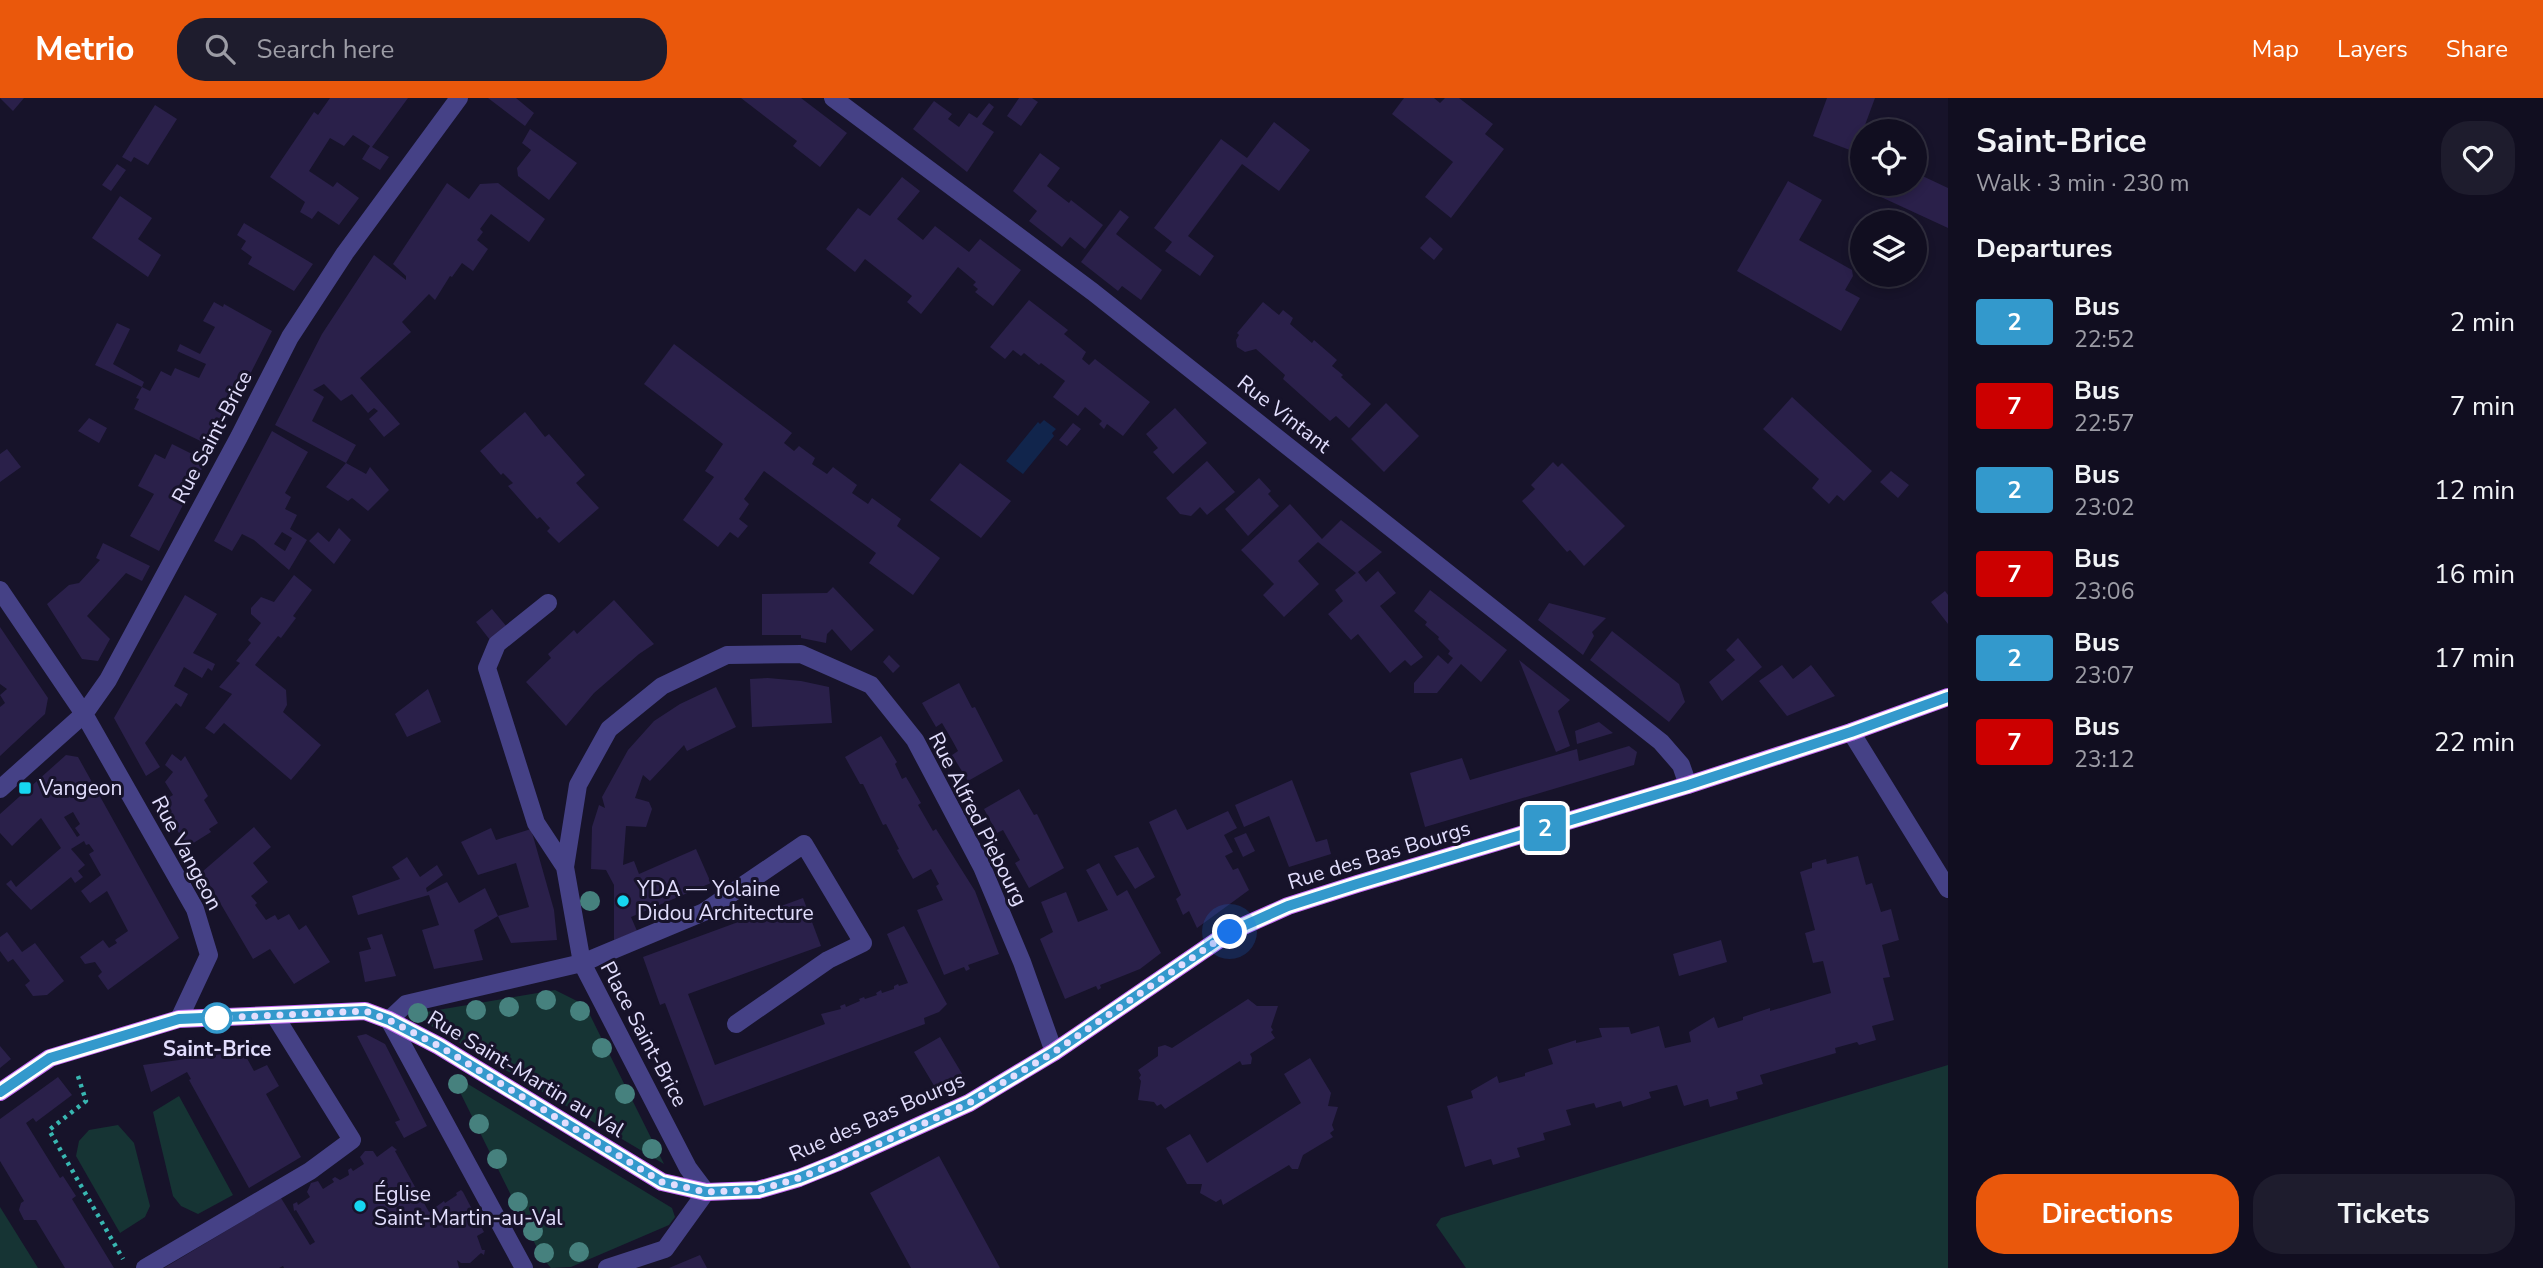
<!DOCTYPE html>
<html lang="en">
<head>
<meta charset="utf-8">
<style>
  :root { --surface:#110e20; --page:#1e1c2d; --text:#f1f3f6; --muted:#9c9ca5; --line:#302e3e; --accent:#ea580c }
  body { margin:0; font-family:"Nunito Sans",sans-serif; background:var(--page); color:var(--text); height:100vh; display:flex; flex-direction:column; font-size:26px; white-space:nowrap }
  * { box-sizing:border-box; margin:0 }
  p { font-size:23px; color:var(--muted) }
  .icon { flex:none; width:38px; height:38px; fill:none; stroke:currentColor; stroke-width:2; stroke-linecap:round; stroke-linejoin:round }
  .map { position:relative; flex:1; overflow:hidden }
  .drawer { display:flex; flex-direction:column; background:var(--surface); width:595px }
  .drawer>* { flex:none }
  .badge { padding:0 14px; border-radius:5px; font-size:24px; line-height:46px }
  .buttons { position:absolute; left:1850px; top:21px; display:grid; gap:14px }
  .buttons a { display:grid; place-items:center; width:77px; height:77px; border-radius:50%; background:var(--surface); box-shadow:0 4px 10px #0003,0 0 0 2px var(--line); font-size:35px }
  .you { position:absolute; width:35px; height:35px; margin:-18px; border:5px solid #fff; border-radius:50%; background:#1a73e8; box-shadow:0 0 0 10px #1a73e833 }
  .map>.badge { position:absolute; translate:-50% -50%; box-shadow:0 0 0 4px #fff }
  h2 { padding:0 28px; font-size:26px; line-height:63px }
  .round { display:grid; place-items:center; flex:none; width:74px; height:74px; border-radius:28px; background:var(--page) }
  .head { display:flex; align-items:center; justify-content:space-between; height:119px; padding:0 28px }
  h1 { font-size:33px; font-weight:700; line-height:52px }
  .action { display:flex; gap:14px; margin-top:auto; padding:14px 28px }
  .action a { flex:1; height:80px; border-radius:28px; background:var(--accent); color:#fff; font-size:28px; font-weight:700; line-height:80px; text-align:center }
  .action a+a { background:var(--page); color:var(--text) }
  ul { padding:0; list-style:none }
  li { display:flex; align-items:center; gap:21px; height:84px; padding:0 28px }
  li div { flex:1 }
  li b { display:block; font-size:26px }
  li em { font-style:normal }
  li .badge { min-width:77px; font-weight:700; text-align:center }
  header { display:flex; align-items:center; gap:42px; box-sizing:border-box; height:98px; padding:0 35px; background:var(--accent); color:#fff }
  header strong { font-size:33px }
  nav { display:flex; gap:38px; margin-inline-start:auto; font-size:24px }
  .search { width:490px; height:63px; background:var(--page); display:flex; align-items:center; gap:18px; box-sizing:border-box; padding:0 24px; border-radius:28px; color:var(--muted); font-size:26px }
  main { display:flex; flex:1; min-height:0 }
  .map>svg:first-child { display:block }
  .green { fill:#163434 }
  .water { fill:#11254c }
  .building { fill:#2a204a; fill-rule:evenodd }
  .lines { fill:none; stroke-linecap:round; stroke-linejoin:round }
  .path { stroke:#38b7b2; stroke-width:4.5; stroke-dasharray:3.5 5; stroke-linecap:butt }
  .minor { stroke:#454186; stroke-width:18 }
  .major { stroke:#c66cf6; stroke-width:18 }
  .tree { fill:#46817e }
  .line-casing { stroke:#fff; stroke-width:16 }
  .line { stroke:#39c; stroke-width:10 }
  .walk { stroke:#e2defd; stroke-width:7; stroke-dasharray:0 12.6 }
  .poi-dot { fill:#16d6f1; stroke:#17132a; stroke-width:2.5 }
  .stop-dot { fill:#fff; stroke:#39c; stroke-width:3.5 }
  .labels { text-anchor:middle; stroke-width:6; stroke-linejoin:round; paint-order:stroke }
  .street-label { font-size:21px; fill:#e2defd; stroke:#17132a }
  .poi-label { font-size:21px; fill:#e2defd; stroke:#17132a; text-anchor:start }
  .stop-label { font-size:21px; font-weight:bold; fill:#e2defd; stroke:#17132a }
</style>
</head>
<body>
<header>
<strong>Metrio</strong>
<div class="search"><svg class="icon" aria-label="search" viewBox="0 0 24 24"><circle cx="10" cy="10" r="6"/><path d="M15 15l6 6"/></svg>Search here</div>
<nav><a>Map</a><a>Layers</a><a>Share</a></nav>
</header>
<main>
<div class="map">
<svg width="1948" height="1170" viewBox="0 0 1948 1170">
  <rect width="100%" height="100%" fill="#17132a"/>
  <!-- green -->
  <path class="green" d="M555 892 585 907 664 1066 426 925 423 919 426 914Z
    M1948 967V1170H1466L1436 1127 1441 1120Z
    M453 980H458L672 1110 675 1119 669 1127 571 1169 551 1170 541 1158Z
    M179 998 233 1097 198 1116 181 1108 173 1098 153 1014Z
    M118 1027 134 1045 150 1108 145 1119 120 1135 76 1058 79 1043 89 1032Z
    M0 1109 38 1170H0Z"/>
  <!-- water -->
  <path class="water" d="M1044 322 1056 331 1052 335 1054 338 1023 376 1006 363 1038 324 1040 326Z"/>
  <!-- building -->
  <path class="building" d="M0 0H24L13 13Z
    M330 0H408L372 49 389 59 380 72 362 61 370 48 353 37 344 48 330 40 309 73 333 89 337 84 359 100 339 127 318 113 312 121 300 114 305 104 270 79 314 14 318 17Z
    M488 0H516L534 15 525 28Z
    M741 0H801L847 35 820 69 793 48 797 43Z
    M1019 0H1032L1038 4 1021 28 1007 18Z
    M1404 0H1434L1440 5 1445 0H1459L1493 26 1485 36 1504 51 1451 120 1425 99 1453 64 1392 16Z
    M1827 0H1875L1855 54 1813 38Z
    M934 3 952 16 948 21 959 29 969 15 977 20 989 5 994 9 982 26 994 34 967 74 913 31Z
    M155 7 177 21 148 67 134 59 131 64 122 59Z
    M1274 24 1310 52 1279 93 1242 66 1188 138 1214 158 1200 178 1165 153 1172 144 1154 130 1221 41 1247 60Z
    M530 31 577 65 549 102 518 78 517 70 531 52 522 45Z
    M1040 55 1060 70 1047 88 1069 105 1071 102 1103 127 1085 151 1070 139 1062 149 1029 123 1037 113 1013 93Z
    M117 66 126 72 111 93 102 87Z
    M1914 74 1948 90V130L1881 99 1887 86H1914Z
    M902 79 920 93 897 121 923 142 935 128 969 154 980 141 1021 172 993 208 975 194 978 191 973 187 976 184 958 169 921 216 907 204 912 198 865 161 855 174 826 151 858 110 870 118Z
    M1788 83 1822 102 1799 142 1852 172 1853 178 1845 192 1860 200 1841 233 1737 173Z
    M447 85 469 101 480 86 498 85 545 121 529 144 491 116 480 131 483 134 477 142 488 151 473 173 462 165 452 179 450 178 435 202 429 196 402 224 411 234 360 280 400 326 384 339 369 321 378 313 374 310 368 315 352 296 341 303 324 286 313 292 324 299 312 323 356 347 346 365 275 327 322 236 374 157 406 182V178L393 166Z
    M120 98 152 120 138 141 161 157 148 179 92 140Z
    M1120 112 1129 119 1116 136 1162 172 1141 202 1122 188 1118 193 1081 164Z
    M244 125 313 166 294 193 248 166 252 159 241 151 246 143 237 137Z
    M1430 139 1443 151 1434 162 1420 150Z
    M1029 202 1068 232 1064 236 1086 254 1082 261 1089 267 1095 261 1150 304 1123 338 1107 326 1104 331 1099 326 1102 323 1085 309 1078 318 1053 299 1065 283 1041 265 1039 267 1024 255 1021 258 1013 252 1005 261 990 249Z
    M214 204 223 209 224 206 272 233 213 349 134 311 139 301 136 300 142 289 150 293 161 273 171 278 175 270 199 280 206 266 177 253 180 246 200 256 215 229 203 223Z
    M1263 204 1279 217 1283 212 1293 220 1290 226 1312 245 1314 242 1337 262 1332 268 1343 277 1341 279 1371 306 1349 330 1336 318 1330 323 1283 281 1285 277 1256 251 1245 254 1237 249 1236 242 1239 237 1237 235Z
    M117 225 130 231 113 266 144 284 142 289 95 267Z
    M674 246 792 335 784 345 794 353 799 348 815 360 812 366 827 376 833 369 857 387 852 395 868 406 872 400 901 421 897 428 940 460 913 497 869 465 876 455 764 373 744 401 749 406 739 421 748 428 738 440 730 434 718 449 683 422 714 379 705 373 723 346 644 286Z
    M1792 299 1872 373 1844 403 1837 397 1829 406 1812 390 1819 381 1763 331Z
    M1386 305 1419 338 1384 374 1351 341Z
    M1175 310 1207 345 1173 376 1153 354 1158 350 1146 336Z
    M525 314 545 339 549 336 585 377 576 385 599 410 559 445 547 433 550 430 540 419 537 421 508 388 513 385 503 375 501 377 480 353Z
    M89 320 107 330 99 345 78 333Z
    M1073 325 1081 331 1067 348 1059 342Z
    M272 333 308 354 285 395 291 399 285 411 297 417 290 431 307 442 289 472 254 442 242 436 232 453 214 443ZM282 434 292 440 285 453 274 446Z
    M172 346 206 363 159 453 130 438 154 396 138 388 155 356 165 361Z
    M7 351 21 369 0 384V356Z
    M1207 363 1235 394 1207 417 1200 409 1191 418 1180 416 1166 400Z
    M1553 364 1558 369 1562 365 1625 428 1584 468 1570 452 1567 454 1522 403 1535 391 1531 387Z
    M346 365 366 376 370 369 389 392 368 413 352 400 348 403 326 389Z
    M960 365 1011 403 981 440 930 402Z
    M1891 373 1909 387 1898 400 1880 384Z
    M1259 380 1271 393 1268 396 1279 408 1248 438 1225 411Z
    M1290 406 1322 441 1341 422 1382 454 1358 474 1366 484 1378 473 1396 495 1380 508 1423 559 1411 568 1405 562 1390 575 1358 536 1351 542 1328 516 1343 503 1335 492 1356 475 1318 444 1298 463 1319 486 1284 519 1263 497 1274 486 1241 452Z
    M339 430 351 442 334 466 309 443 318 434 329 444Z
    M103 445 150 468 142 483 126 475 87 518 110 541 98 563 82 561 47 506 69 487 79 485 90 473 100 462 96 460Z
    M294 477 312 492 293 518 296 520 281 540 278 538 255 567 286 592 287 607 283 614 321 647 291 682 224 625 214 636 205 630 232 596 219 589 240 565 236 563 251 545 248 542 261 525 251 516V510L261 499 274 504Z
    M833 489 874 532 851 553 832 531 827 536 826 545 801 540V537H762V496L827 495Z
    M1430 492 1507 552 1481 584 1461 566 1437 595H1414V585L1438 557 1448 566 1453 560 1448 556 1450 553 1438 541 1439 539 1425 527 1427 524 1414 513Z
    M1945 493 1948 497V526L1931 504Z
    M185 497 217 516 193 555 215 566 212 573 208 570 202 580 184 569 174 588 188 596 181 609 176 605 145 645 160 669 146 678 114 620Z
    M614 502 654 546 639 556 594 595 566 628 526 584 551 560 548 556 574 532 577 536Z
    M1549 505 1606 520 1592 534 1594 538 1583 557 1538 522Z
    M492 511 507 529 490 542 476 524Z
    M0 529 48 600 45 616 0 658V609L5 605 0 597 7 591 0 586Z
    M1612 533 1679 586 1685 604 1669 624 1590 562Z
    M1738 540 1762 569 1722 603 1709 584 1735 562 1726 552Z
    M889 557 900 568 893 575 883 564Z
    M1519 562 1570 602 1558 613 1570 648 1556 654Z
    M1782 567 1793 581 1811 567 1835 598 1787 618 1759 583Z
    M768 580 801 583 829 589 832 625 752 629 750 581Z
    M959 585 972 610 975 609 1003 663 968 683 952 657 958 653 952 642 942 625 936 629 922 605Z
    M716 589 736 629 687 653 684 647 650 683 643 677 635 700 649 704 652 711 646 729 626 728 623 767 634 763 639 776 696 751 711 785 631 819 637 833 614 842V787L606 772 591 771 592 729 599 707 605 710 602 699 628 652 654 623 680 606Z
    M428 591 441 624 407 639 395 616Z
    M1599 624 1613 635 1577 646 1575 633Z
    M881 638 897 664 895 666 902 681 906 679 921 705 918 707 933 733 936 731 975 793 999 856 968 867 970 871 966 873 964 869 944 877 917 812 943 802 936 788 939 786 931 771 913 781 897 752 899 751 886 726 883 727 863 686H860L845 659Z
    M1629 648 1637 654 1634 667 1425 729 1410 675 1462 660 1470 682 1577 651 1579 663Z
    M172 656 181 663 185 658 208 698 204 702 218 725 209 731 211 734 187 749 161 704 173 697 165 684 173 674 165 667Z
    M66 657 78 659 179 840 108 892 98 878 102 874 95 864 85 866 80 859 103 842 109 850 117 845 115 842 128 833 107 793 90 805 81 793 101 777 89 756 94 753 89 746 86 747 84 743 71 751 85 767 78 773 83 779 75 785 71 779 31 812 6 786 11 782 16 789 61 750 41 720 12 748 0 735V716ZM73 714 80 726 75 730 80 737 77 739 64 719Z
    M1292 682 1316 744 1327 741 1331 756 1289 769 1269 718 1244 729 1235 707Z
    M1019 691 1034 717 1037 716 1064 770 1029 790 1015 765 1020 762 1012 748 1003 732 997 735 984 711Z
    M1176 711 1187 732 1228 713 1237 730 1224 737 1233 754 1225 758 1233 772 1238 770 1249 792 1197 830 1189 813 1183 817 1176 801 1181 797 1149 724Z
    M254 729 271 749 253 765 268 784 251 798 257 805 255 807 266 822 275 817 278 822 289 816 299 832 306 827 330 864 294 886 270 851 253 861 202 774Z
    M491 730 496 742 531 731 554 812 557 842 511 845 498 818 474 832 483 862 434 871 422 832 439 827 429 797 358 817 352 798 400 781 392 769 407 759 420 779 437 767 443 777 426 790 427 794 447 784 459 805 485 790 498 818 529 809 516 765 478 777 461 744Z
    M1246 735 1255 753 1243 759 1234 740Z
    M1138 749 1155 779 1135 791 1114 758Z
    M1858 758 1866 787 1872 785 1881 814 1891 811 1899 842 1882 847 1890 879 1883 880 1894 922 1872 928 1876 942 1859 947 1857 944 1835 950 1836 955 1760 977 1763 986 1736 994 1738 1001 1710 1009 1708 1001 1684 1008 1677 987 1649 994 1651 1000 1623 1009 1621 1003 1596 1010 1594 1005 1566 1012 1571 1027 1543 1035 1545 1042 1517 1050 1520 1059 1493 1067 1491 1061 1465 1069 1447 1008 1473 1000 1471 993 1497 978 1499 985 1525 978V975L1553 966 1548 951 1576 942V945L1602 939 1599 930 1629 929 1631 936 1659 928 1665 950 1691 944 1689 934 1714 919 1718 930 1743 922V919L1770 910V913L1831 895 1823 863 1813 865 1805 835 1815 832 1800 774 1812 770V765L1826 761 1827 766Z
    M1099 765 1117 798 1127 792 1161 855 1140 871 1100 887 1101 890 1098 892 1096 888 1065 901 1040 841 1053 834 1041 804 1066 794 1078 824 1108 812 1086 772Z
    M803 800 821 848 688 896 715 967 825 926 821 916 841 911 840 908 845 906 846 909 860 903 859 901 864 899 865 901 877 897 876 895 881 892 882 895 894 891V888L898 886 899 888 908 885 887 836 904 828 947 906 939 914 924 920 925 926 704 1008 665 905 660 907 643 859Z
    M7 834 22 854 35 845 64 883 47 897 33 898 25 887 30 883 13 861 8 864 0 853V839Z
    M382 836 396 878 365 884 359 854 371 851 367 840Z
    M1721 842 1727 864 1679 878 1673 856Z
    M1248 901 1257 908H1278L1271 929 1273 932 1271 934 1275 940 1250 956 1252 960 1251 966 1242 967 1240 963 1165 1011 1161 1006 1157 1008 1154 1004 1138 1002 1141 983 1139 980 1141 977 1138 972 1158 958V949L1165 947 1172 950Z
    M366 936 385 946 427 1028 404 1040 395 1024 400 1022 357 938Z
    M940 939 967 984 939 996 914 954Z
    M0 948 11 961 0 970Z
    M243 953 254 973 267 967 279 988 266 996 301 1059 249 1090 189 982 191 981 187 974 151 994 143 967Z
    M1310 960 1331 995 1328 1008 1338 1009 1332 1027 1334 1032 1330 1035 1333 1039 1303 1057 1298 1071H1292L1289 1067 1223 1107 1221 1101 1216 1104 1200 1095 1202 1086H1187L1166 1050 1190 1036 1207 1065 1301 1005 1284 976Z
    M58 979 72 997 36 1024 33 1020 26 1025 60 1080 63 1078 76 1098 72 1101 114 1170H65L36 1122H24L19 1112 21 1105 24 1103 0 1063V1021Z
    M392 1048 397 1052 395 1053 429 1114 444 1103 445 1105 457 1097 456 1095 461 1092 463 1094 484 1134 477 1138 482 1152H485L484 1157 481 1155 470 1165H461L457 1162 459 1170H284L283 1168 279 1170H164L281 1100 310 1147 315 1144 296 1112 294 1113 293 1106 297 1104 298 1107 310 1099 307 1094 311 1085 318 1083 323 1091 334 1084 332 1081 335 1079 340 1082 349 1077 348 1072 351 1070 353 1073 364 1066 360 1059 365 1053H373L377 1059Z
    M939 1058 1000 1170H911L870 1095Z
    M700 1157 707 1170H669Z"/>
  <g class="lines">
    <!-- path -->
    <path class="path" d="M78 978 86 1003 49 1032 123 1161"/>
    <!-- minor -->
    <path class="minor" d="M833 0 1093 194 1661 644 1681 667 1688 687
      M0 492 84 616 195 811 209 857 179 921
      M548 505 497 546 487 570 536 725 565 769
      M1851 634 1948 791
      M0 691 84 616 108 582 239 339 290 239 345 155 459 0
      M736 926 828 862 863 845 804 746 704 814 582 865 565 769 578 687 609 631 662 588 727 557 801 556 871 587 915 642 982 769 1022 864 1054 954
      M145 1170 310 1073 352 1042 275 918
      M524 1170 389 922 406 906 582 865 688 1070 706 1094 665 1151 607 1170"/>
    <!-- major -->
    <path class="major" d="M0 994 50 960 179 921 365 913 389 922 439 948 662 1084 706 1094 758 1092 799 1080 836 1065 969 1005 1054 954 1230 834 1288 808 1357 786 1688 687 1851 634 1948 599"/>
  </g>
  <!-- trees -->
  <g class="tree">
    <circle cx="590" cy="803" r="10"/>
    <circle cx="546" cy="902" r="10"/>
    <circle cx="509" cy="909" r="10"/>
    <circle cx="476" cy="912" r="10"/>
    <circle cx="580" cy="913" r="10"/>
    <circle cx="418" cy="915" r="10"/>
    <circle cx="602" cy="950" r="10"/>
    <circle cx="458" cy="986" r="10"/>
    <circle cx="625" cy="996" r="10"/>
    <circle cx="479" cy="1026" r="10"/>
    <circle cx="652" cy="1051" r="10"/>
    <circle cx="497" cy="1061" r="10"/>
    <circle cx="518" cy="1104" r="10"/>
    <circle cx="533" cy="1133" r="10"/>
    <circle cx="579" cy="1154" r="10"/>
    <circle cx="544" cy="1155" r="10"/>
  </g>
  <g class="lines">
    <defs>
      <path id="line" d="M0 994 50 960 179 921 365 913 389 922 439 948 662 1084 706 1094 758 1092 799 1080 836 1065 969 1005 1054 954 1230 834 1288 808 1357 786 1688 687 1851 634 1948 599"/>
    </defs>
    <!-- line casing -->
    <use href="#line" class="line-casing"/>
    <!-- line -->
    <use href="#line" class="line"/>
    <!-- walk -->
    <path class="walk" d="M217 920 365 913 389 922 439 948 662 1084 706 1094 758 1092 799 1080 836 1065 969 1005 1054 954 1230 834"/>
  </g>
  <!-- markers -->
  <g class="poi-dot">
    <rect x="18" y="683" width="14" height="14" rx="3.5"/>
    <circle cx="623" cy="803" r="7"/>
    <circle cx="360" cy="1108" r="7"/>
  </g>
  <circle class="stop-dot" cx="217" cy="920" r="14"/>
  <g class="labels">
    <!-- street labels -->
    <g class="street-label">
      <text transform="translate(1284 316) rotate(38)" y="7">Rue Vintant</text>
      <text transform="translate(212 339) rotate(-62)" y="7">Rue Saint-Brice</text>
      <text transform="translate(978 721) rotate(63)" y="7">Rue Alfred Piebourg</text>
      <text transform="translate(187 755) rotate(62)" y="7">Rue Vangeon</text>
      <text transform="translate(1379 757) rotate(-17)" y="7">Rue des Bas Bourgs</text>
      <text transform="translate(644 936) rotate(62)" y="7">Place Saint-Brice</text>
      <text transform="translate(526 976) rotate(31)" y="7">Rue Saint-Martin au Val</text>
      <text transform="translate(877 1019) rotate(-24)" y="7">Rue des Bas Bourgs</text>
    </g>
    <!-- poi labels -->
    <g class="poi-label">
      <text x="39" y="697">Vangeon</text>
      <text x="637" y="798">YDA — Yolaine<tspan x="637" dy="24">Didou Architecture</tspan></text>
      <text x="374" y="1103">Église<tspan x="374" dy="24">Saint-Martin-au-Val</tspan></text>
    </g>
    <!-- stop labels -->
    <g class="stop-label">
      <text x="217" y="958">Saint-Brice</text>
    </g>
  </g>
</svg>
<div class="buttons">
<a><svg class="icon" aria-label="locate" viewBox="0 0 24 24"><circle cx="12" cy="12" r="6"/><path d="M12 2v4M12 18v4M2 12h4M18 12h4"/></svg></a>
<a><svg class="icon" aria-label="layers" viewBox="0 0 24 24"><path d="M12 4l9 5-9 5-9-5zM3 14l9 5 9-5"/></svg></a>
</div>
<div class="you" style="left:1230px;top:834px"></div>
<b class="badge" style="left:1545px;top:730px;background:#39c;color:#fff">2</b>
</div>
<section class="drawer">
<div class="head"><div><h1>Saint-Brice</h1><p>Walk · 3 min · 230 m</p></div><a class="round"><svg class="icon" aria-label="heart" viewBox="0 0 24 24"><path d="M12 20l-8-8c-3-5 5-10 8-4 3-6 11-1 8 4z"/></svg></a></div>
<h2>Departures</h2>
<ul>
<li><span class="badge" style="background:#39c;color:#fff">2</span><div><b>Bus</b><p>22:52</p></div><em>2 min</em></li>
<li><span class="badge" style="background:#c00;color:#fff">7</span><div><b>Bus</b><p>22:57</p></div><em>7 min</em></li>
<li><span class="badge" style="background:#39c;color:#fff">2</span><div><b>Bus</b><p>23:02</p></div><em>12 min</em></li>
<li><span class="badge" style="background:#c00;color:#fff">7</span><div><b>Bus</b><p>23:06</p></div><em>16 min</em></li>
<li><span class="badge" style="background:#39c;color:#fff">2</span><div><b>Bus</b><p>23:07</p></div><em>17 min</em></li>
<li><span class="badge" style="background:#c00;color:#fff">7</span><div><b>Bus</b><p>23:12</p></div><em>22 min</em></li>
</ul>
<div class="action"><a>Directions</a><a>Tickets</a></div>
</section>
</main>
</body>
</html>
